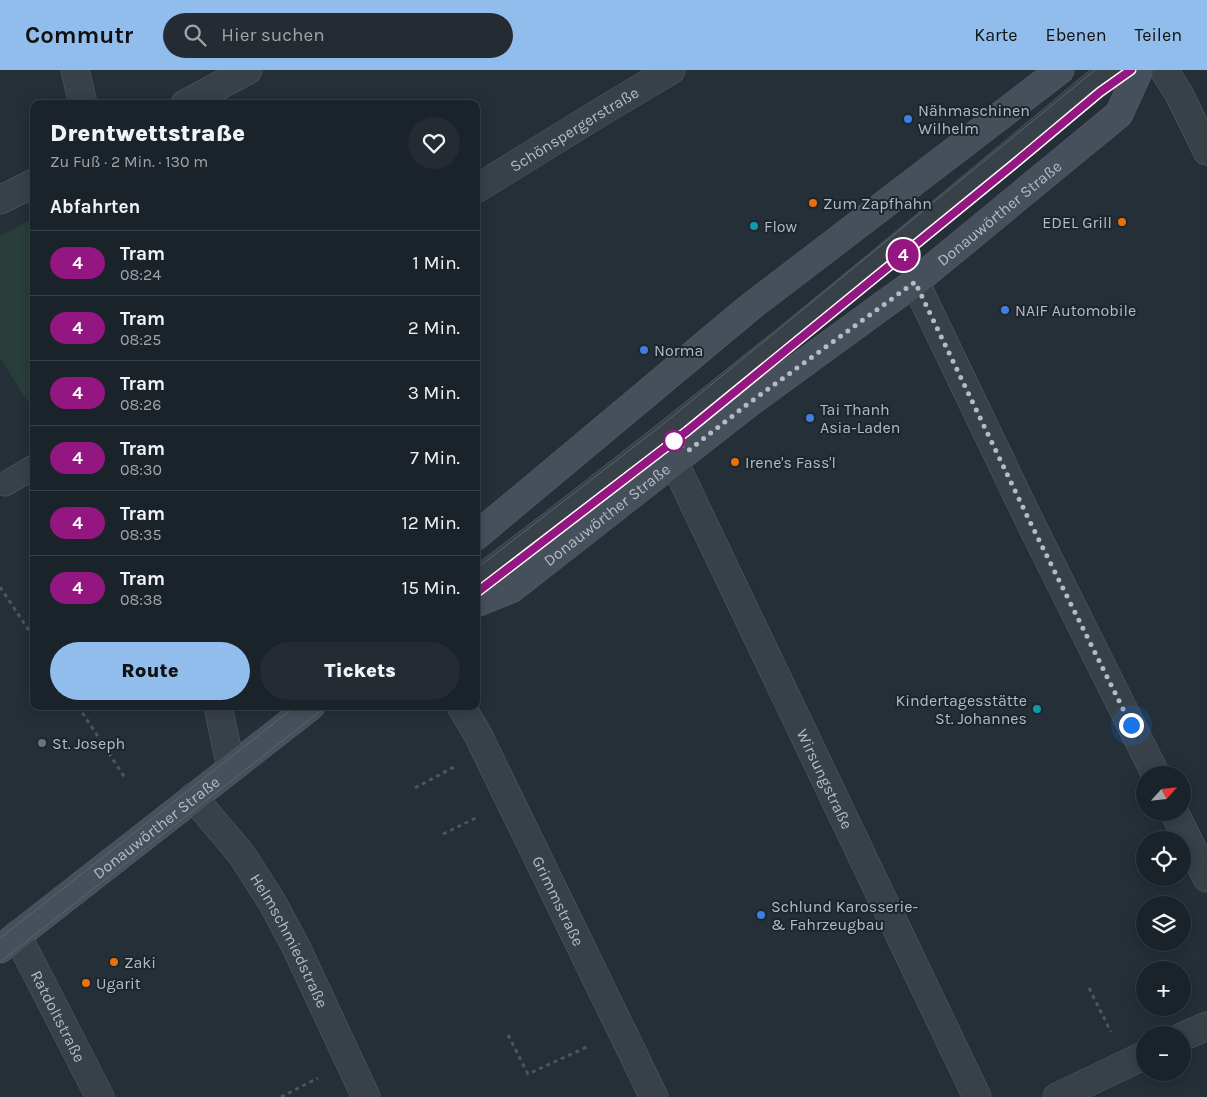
<!DOCTYPE html>
<html lang="de">
<head>
<meta charset="utf-8">
<style>
  :root { --surface:#1b232a; --page:#242b32; --text:#f1f3f6; --muted:#a0a4a8; --line:#394047; --accent:#90bdec }
  body { margin:0; font-family:Karla,sans-serif; background:var(--page); color:var(--text); height:100vh; display:flex; flex-direction:column; font-size:19px; white-space:nowrap }
  * { box-sizing:border-box; margin:0 }
  p { font-size:16px; color:var(--muted) }
  .icon { flex:none; width:28px; height:28px; fill:none; stroke:currentColor; stroke-width:2; stroke-linecap:round; stroke-linejoin:round }
  .map { position:relative; flex:1; overflow:hidden }
  .drawer { position:absolute; left:30px; top:30px; width:450px; height:610px; display:flex; flex-direction:column; background:var(--surface); border-radius:10px; box-shadow:0 2px 12px #0003,0 0 0 1px var(--line) }
  .drawer>* { flex:none }
  .badge { padding:0 10px; border-radius:16px; font-size:18px; line-height:32px }
  .needle { width:32px; rotate:63deg }
  .fabs { position:absolute; left:1136px; top:696px; display:grid; gap:10px }
  .fabs a { display:grid; place-items:center; width:55px; height:55px; border-radius:50%; background:var(--surface); box-shadow:0 2px 12px #0003,0 0 0 1px var(--line); font-size:25px }
  .you { position:absolute; width:25px; height:25px; margin:-12px; border:4px solid #fff; border-radius:50%; background:#1a73e8; box-shadow:0 0 0 8px #1a73e833 }
  .map>.badge { position:absolute; translate:-50% -50%; box-shadow:0 0 0 2px #fff }
  h2 { padding:0 20px; font-size:19px; line-height:45px }
  .round { display:grid; place-items:center; flex:none; width:52px; height:52px; border-radius:26px; background:var(--page) }
  .head { display:flex; align-items:center; justify-content:space-between; height:85px; padding:0 20px }
  h1 { font-size:24px; font-weight:800; line-height:38px }
  .button { display:flex; gap:10px; margin-top:auto; padding:10px 20px }
  .button a { flex:1; height:58px; border-radius:30px; background:var(--accent); color:#111; font-size:20px; font-weight:800; line-height:58px; text-align:center }
  .button a+a { background:var(--page); color:var(--text) }
  ul { padding:0; list-style:none }
  li { display:flex; align-items:center; gap:15px; height:65px; padding:0 20px; border-top:1px solid var(--line) }
  li div { flex:1 }
  li b { display:block; font-size:19px }
  li em { font-style:normal }
  li .badge { min-width:55px; font-weight:700; text-align:center }
  header { display:flex; align-items:center; gap:30px; box-sizing:border-box; height:70px; padding:0 25px; background:var(--accent); color:#111 }
  header strong { font-size:24px }
  nav { display:flex; gap:28px; margin-inline-start:auto; font-size:18px }
  .search { width:350px; height:45px; background:var(--page); display:flex; align-items:center; gap:12px; box-sizing:border-box; padding:0 18px; border-radius:28px; color:var(--muted); font-size:19px }
  .map>svg:first-child { display:block }
  .green { fill:#293d3b }
  .lines { fill:none; stroke-linecap:round; stroke-linejoin:round }
  .service-casing { stroke:#565e66; stroke-width:25 }
  .minor-casing { stroke:#565e66; stroke-width:29 }
  .secondary-casing { stroke:#565e66; stroke-width:29 }
  .path { stroke:#48595a; stroke-width:3; stroke-dasharray:4 4; stroke-linecap:butt }
  .service { stroke:#384048; stroke-width:24 }
  .minor { stroke:#384048; stroke-width:28 }
  .secondary { stroke:#46505b; stroke-width:28 }
  .tram { stroke:#5a656f; stroke-width:1 }
  .line-casing { stroke:#fff; stroke-width:11 }
  .line { stroke:#941680; stroke-width:8 }
  .walk { stroke:#b3bbc4; stroke-width:5; stroke-dasharray:0 9 }
  .shop-dot { fill:#3f7fe0; stroke:#1d252d; stroke-width:2 }
  .food-dot { fill:#e8710a; stroke:#1d252d; stroke-width:2 }
  .culture-dot { fill:#0f9aa8; stroke:#1d252d; stroke-width:2 }
  .stop-dot { fill:#fff; stroke:#941680; stroke-width:2.5 }
  .worship-dot { fill:#6b7280; stroke:#1d252d; stroke-width:2 }
  .labels { text-anchor:middle; stroke-width:4; stroke-linejoin:round; paint-order:stroke }
  .poi-label { font-size:16px; fill:#b3bbc4; stroke:#1d252d; text-anchor:start }
  .street-label { font-size:16px; fill:#b3bbc4; stroke:#1d252d }
</style>
</head>
<body>
<header>
<strong>Commutr</strong>
<div class="search"><svg class="icon" aria-label="search" viewBox="0 0 24 24"><circle cx="10" cy="10" r="6"/><path d="M15 15l6 6"/></svg>Hier suchen</div>
<nav><a>Karte</a><a>Ebenen</a><a>Teilen</a></nav>
</header>
<div class="map">
<svg width="1207" height="1027" viewBox="0 0 1207 1027">
  <rect width="100%" height="100%" fill="#242f38"/>
  <!-- green -->
  <path class="green" d="M34 148V327L27 331 0 288V166Z"/>
  <g class="lines">
    <defs>
      <path id="service" d="M5 414 34 397
        M476 510C687 351 891 183 1093 13L1114 0"/>
      <g id="minor">
        <path d="M75 0 83 34"/>
        <path d="M1164 0 1179 24 1207 81"/>
        <path d="M185 34 248 0"/>
        <path id="s1" d="M476 119 604 40 671 0"/>
        <path d="M0 130 34 113"/>
        <path d="M915 212 1031 454 1156 705"/>
        <path id="s2" d="M674 392 977 1027"/>
        <path d="M218 636 231 698"/>
        <path id="s3" d="M461 636 478 665 654 1027"/>
        <path id="s4" d="M193 727 242 785 272 832 297 879 366 1027"/>
        <path d="M1174 742 1207 808"/>
        <path id="s5" d="M17 865 100 1027"/>
        <path d="M1182 967 1207 956"/>
        <path d="M1057 1027 1145 985"/>
      </g>
      <g id="secondary">
        <path d="M476 466 749 238 1060 0"/>
        <path id="s6" d="M476 533 511 519 749 333 915 212 1119 44 1139 0"/>
        <path id="s7" d="M0 879 311 636"/>
      </g>
    </defs>
    <!-- service casing -->
    <use href="#service" class="service-casing"/>
    <!-- minor casing -->
    <use href="#minor" class="minor-casing"/>
    <!-- secondary casing -->
    <use href="#secondary" class="secondary-casing"/>
    <!-- path -->
    <path class="path" d="M0 517 34 568
      M78 636 125 708
      M415 718 454 697
      M443 764 478 747
      M1089 918 1111 962
      M508 965 528 1004 589 976
      M281 1027 318 1008"/>
    <!-- service -->
    <use href="#service" class="service"/>
    <!-- minor -->
    <use href="#minor" class="minor"/>
    <!-- secondary -->
    <use href="#secondary" class="secondary"/>
    <!-- tram -->
    <path class="tram" d="M476 499 662 355 1095 0
      M476 523 674 371 1014 94 1100 22 1131 0
      M0 868 296 636
      M0 892 327 636"/>
  </g>
  <g class="lines">
    <defs>
      <path id="line" d="M476 523 687 361 1014 94 1100 22 1131 0"/>
    </defs>
    <!-- line casing -->
    <use href="#line" class="line-casing"/>
    <!-- line -->
    <use href="#line" class="line"/>
    <!-- walk -->
    <path class="walk" d="M674 371 689 380 749 333 915 212 1031 454 1131 655"/>
  </g>
  <!-- markers -->
  <g class="shop-dot">
    <circle cx="908" cy="49" r="5"/>
    <circle cx="1005" cy="240" r="5"/>
    <circle cx="644" cy="280" r="5"/>
    <circle cx="810" cy="348" r="5"/>
    <circle cx="761" cy="845" r="5"/>
  </g>
  <g class="food-dot">
    <circle cx="813" cy="133" r="5"/>
    <circle cx="1122" cy="152" r="5"/>
    <circle cx="735" cy="392" r="5"/>
    <circle cx="114" cy="892" r="5"/>
    <circle cx="86" cy="913" r="5"/>
  </g>
  <g class="culture-dot">
    <circle cx="754" cy="156" r="5"/>
    <circle cx="1037" cy="639" r="5"/>
  </g>
  <circle class="stop-dot" cx="674" cy="371" r="10"/>
  <circle class="worship-dot" cx="42" cy="673" r="5"/>
  <g class="labels">
    <!-- poi labels -->
    <g class="poi-label">
      <text x="918" y="46">Nähmaschinen<tspan x="918" dy="18">Wilhelm</tspan></text>
      <text x="823" y="139">Zum Zapfhahn</text>
      <text x="1112" y="158" text-anchor="end">EDEL Grill</text>
      <text x="764" y="162">Flow</text>
      <text x="1015" y="246">NAIF Automobile</text>
      <text x="654" y="286">Norma</text>
      <text x="820" y="345">Tai Thanh<tspan x="820" dy="18">Asia-Laden</tspan></text>
      <text x="745" y="398">Irene's Fass'l</text>
      <text x="1027" y="636" text-anchor="end">Kindertagesstätte<tspan x="1027" dy="18">St. Johannes</tspan></text>
      <text x="52" y="679">St. Joseph</text>
      <text x="771" y="842">Schlund Karosserie-<tspan x="771" dy="18">&amp; Fahrzeugbau</tspan></text>
      <text x="124" y="898">Zaki</text>
      <text x="96" y="919">Ugarit</text>
    </g>
    <!-- street labels -->
    <g class="street-label">
      <text dy="6" stroke="none"><textPath href="#s1" startOffset="115">Schönspergerstraße</textPath></text>
      <text dy="6" stroke="none"><textPath href="#s6" startOffset="654">Donauwörther Straße</textPath></text>
      <text dy="6" stroke="none"><textPath href="#s6" startOffset="159">Donauwörther Straße</textPath></text>
      <text dy="6" stroke="none"><textPath href="#s2" startOffset="351">Wirsungstraße</textPath></text>
      <text dy="6" stroke="none"><textPath href="#s7" startOffset="198">Donauwörther Straße</textPath></text>
      <text dy="6" stroke="none"><textPath href="#s3" startOffset="218">Grimmstraße</textPath></text>
      <text dy="6" stroke="none"><textPath href="#s4" startOffset="174">Helmschmiedstraße</textPath></text>
      <text dy="6" stroke="none"><textPath href="#s5" startOffset="91">Ratdoltstraße</textPath></text>
    </g>
  </g>
</svg>
<div class="fabs">
<a><svg class="needle" viewBox="-14 -14 28 28"><path d="M0-13l5 13h-10z" fill="#e53935"/><path d="M0 13l5-13h-10z" fill="#a0a4a8"/></svg></a>
<a><svg class="icon" aria-label="locate" viewBox="0 0 24 24"><circle cx="12" cy="12" r="6"/><path d="M12 2v4M12 18v4M2 12h4M18 12h4"/></svg></a>
<a><svg class="icon" aria-label="layers" viewBox="0 0 24 24"><path d="M12 4l9 5-9 5-9-5zM3 14l9 5 9-5"/></svg></a>
<a>+</a>
<a>−</a>
</div>
<div class="you" style="left:1131px;top:655px"></div>
<b class="badge" style="left:903px;top:185px;background:#941680;color:#fff">4</b>
<section class="drawer">
<div class="head"><div><h1>Drentwettstraße</h1><p>Zu Fuß · 2 Min. · 130 m</p></div><a class="round"><svg class="icon" aria-label="heart" viewBox="0 0 24 24"><path d="M12 20l-8-8c-3-5 5-10 8-4 3-6 11-1 8 4z"/></svg></a></div>
<h2>Abfahrten</h2>
<ul>
<li><span class="badge" style="background:#941680;color:#fff">4</span><div><b>Tram</b><p>08:24</p></div><em>1 Min.</em></li>
<li><span class="badge" style="background:#941680;color:#fff">4</span><div><b>Tram</b><p>08:25</p></div><em>2 Min.</em></li>
<li><span class="badge" style="background:#941680;color:#fff">4</span><div><b>Tram</b><p>08:26</p></div><em>3 Min.</em></li>
<li><span class="badge" style="background:#941680;color:#fff">4</span><div><b>Tram</b><p>08:30</p></div><em>7 Min.</em></li>
<li><span class="badge" style="background:#941680;color:#fff">4</span><div><b>Tram</b><p>08:35</p></div><em>12 Min.</em></li>
<li><span class="badge" style="background:#941680;color:#fff">4</span><div><b>Tram</b><p>08:38</p></div><em>15 Min.</em></li>
</ul>
<div class="button"><a>Route</a><a>Tickets</a></div>
</section>
</div>
</body>
</html>
